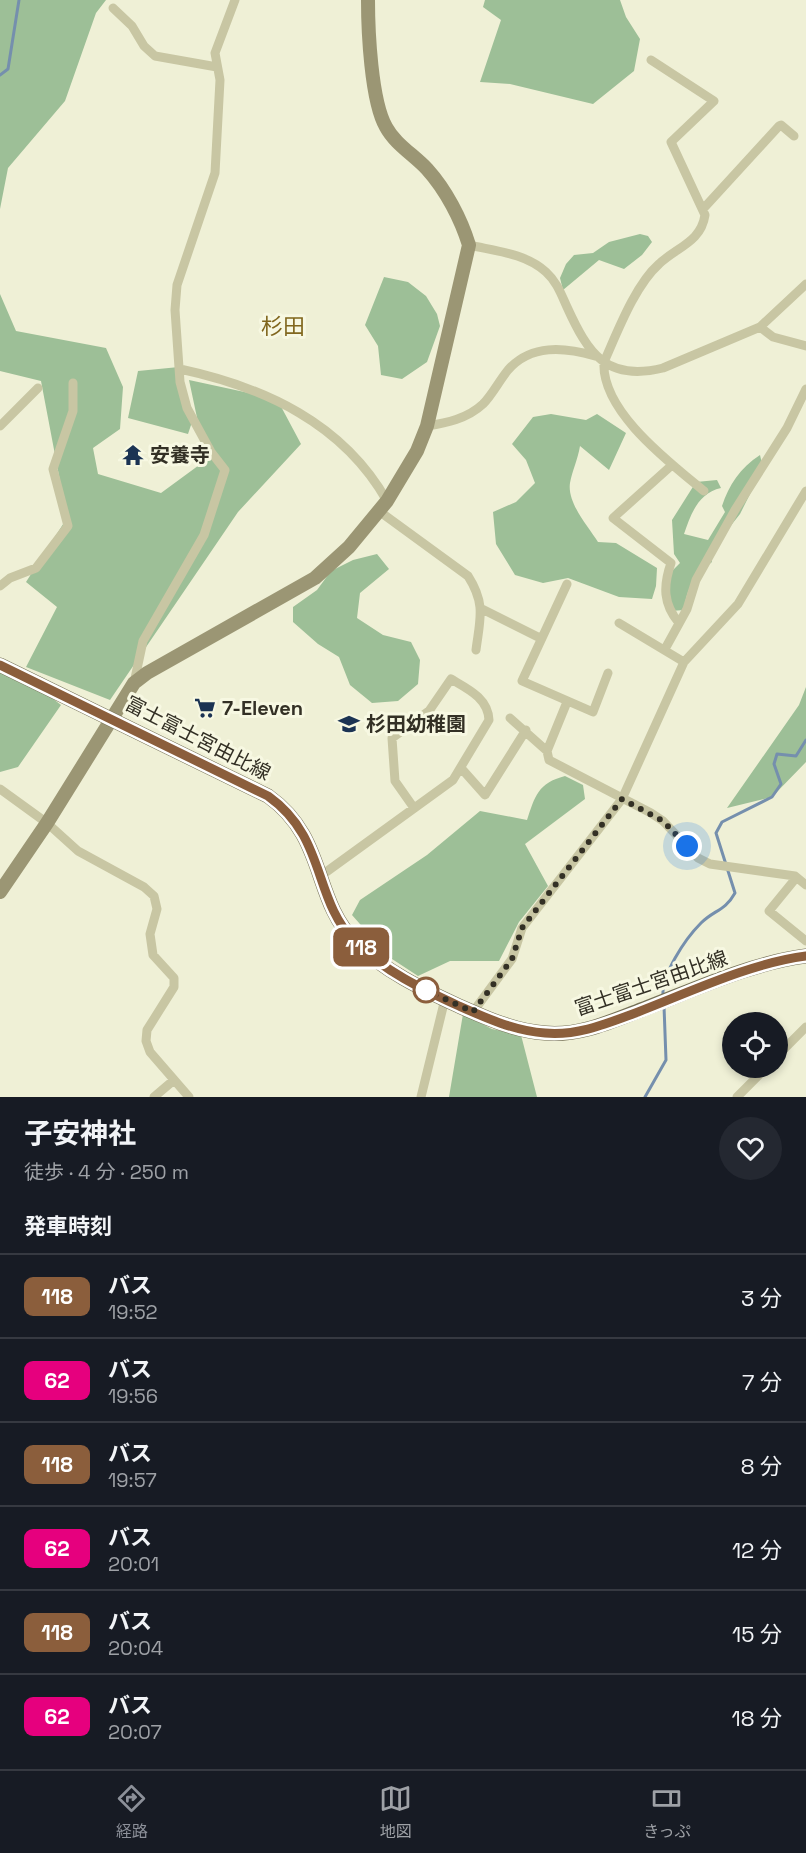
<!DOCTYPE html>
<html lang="ja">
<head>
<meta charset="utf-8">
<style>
  :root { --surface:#171b24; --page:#242831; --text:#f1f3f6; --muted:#9ea1a6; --line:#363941; --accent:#8c9099 }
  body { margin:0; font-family:"Space Grotesk","Noto Sans JP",sans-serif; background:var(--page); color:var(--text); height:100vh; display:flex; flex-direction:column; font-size:22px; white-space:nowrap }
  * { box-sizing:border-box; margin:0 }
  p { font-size:20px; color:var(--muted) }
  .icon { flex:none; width:33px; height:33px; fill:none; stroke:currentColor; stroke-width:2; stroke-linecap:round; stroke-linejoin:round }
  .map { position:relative; height:1097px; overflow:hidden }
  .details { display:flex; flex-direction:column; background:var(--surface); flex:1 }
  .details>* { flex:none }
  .badge { padding:0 12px; border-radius:9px; font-size:21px; line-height:39px }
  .fabs { position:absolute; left:722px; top:1012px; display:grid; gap:12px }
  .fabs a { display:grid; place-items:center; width:66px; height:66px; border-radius:50%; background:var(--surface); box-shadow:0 3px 9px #0003; font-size:30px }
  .you { position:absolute; width:30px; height:30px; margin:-15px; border:4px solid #fff; border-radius:50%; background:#1a73e8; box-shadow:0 0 0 9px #1a73e833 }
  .map>.badge { position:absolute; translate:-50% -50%; box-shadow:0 0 0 3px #fff }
  h2 { padding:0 24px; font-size:22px; line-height:54px }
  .round { display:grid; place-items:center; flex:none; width:63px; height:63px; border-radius:32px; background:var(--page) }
  .summary { display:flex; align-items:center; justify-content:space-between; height:102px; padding:0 24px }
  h1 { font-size:28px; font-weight:700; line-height:45px }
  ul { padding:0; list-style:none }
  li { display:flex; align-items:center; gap:18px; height:84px; padding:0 24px; border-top:2px solid var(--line) }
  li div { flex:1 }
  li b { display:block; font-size:22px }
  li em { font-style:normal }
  li .badge { min-width:66px; font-weight:700; text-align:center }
  .dock { display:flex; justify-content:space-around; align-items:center; height:84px; border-top:2px solid var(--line); background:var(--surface); font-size:16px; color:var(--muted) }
  .dock a { display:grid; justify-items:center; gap:3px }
  .dock .active { color:var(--accent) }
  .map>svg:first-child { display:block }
  .green { fill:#9dbf97 }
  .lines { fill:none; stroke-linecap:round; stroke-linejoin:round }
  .stream { stroke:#758fad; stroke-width:3 }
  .street { stroke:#c8c6a3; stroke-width:9 }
  .secondary { stroke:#9b9674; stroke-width:14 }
  .primary { stroke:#757056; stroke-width:15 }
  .line-casing { stroke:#fff; stroke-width:14 }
  .line { stroke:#8b5e3c; stroke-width:9 }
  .walk { stroke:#333025; stroke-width:6; stroke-dasharray:0 10.8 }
  .stop-dot { fill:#fff; stroke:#8b5e3c; stroke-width:3 }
  .labels { text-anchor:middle; stroke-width:6; stroke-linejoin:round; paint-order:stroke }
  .poi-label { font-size:20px; font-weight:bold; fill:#333025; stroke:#f7f8e2; text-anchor:start }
  .street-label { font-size:20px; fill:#333025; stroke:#f7f8e2 }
  .quarter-label { font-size:22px; fill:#81671e; stroke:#f7f8e2 }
</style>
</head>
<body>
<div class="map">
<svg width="806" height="1097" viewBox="0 0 806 1097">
  <rect width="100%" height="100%" fill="#eff0d6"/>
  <!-- green -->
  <path class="green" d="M0 0H106L96 13 65 101 8 168 0 209Z
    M485 0H620L626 17 640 39 634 71 593 104 510 84 480 82 501 20 483 7Z
    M640 234 648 236 652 242 642 255 624 269 599 260 563 290 560 278 566 264 574 255 593 253 609 242Z
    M384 277 408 282 426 296 437 314 440 326 427 362 402 379 381 375 378 346 365 325Z
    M0 294 16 331 106 348 123 387 120 429 93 448 98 474 161 493 206 460 189 380 277 399 301 444 238 512 110 700 26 667 57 607 26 582 67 518 41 381 0 371Z
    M179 367 192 422 188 434 128 418 138 371Z
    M551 414 586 420 597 414 626 433 609 470 580 446C578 459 572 471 570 483 567 503 588 526 598 542L616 543 657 568 656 586 652 599 619 597 568 578 543 583 515 575 496 544 493 512 516 502 535 483 526 460 512 444 533 417Z
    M760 455 763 468 740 514 710 552 712 562C694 575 687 588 684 610L671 611 668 575 680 563 674 554 672 520 696 482 717 480 721 488C698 493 691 514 684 534L708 540 725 512 722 506C729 485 740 468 760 455Z
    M377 554 389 569 360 593 357 618 383 635 411 642 420 660 418 684 398 701 372 703 350 685 339 657 318 644 293 622V607L317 590 331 571 353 560Z
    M0 671 38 687 61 705 18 767 0 772Z
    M806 687V762L772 797 727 808 799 705Z
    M565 776 583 785 585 799 525 844 548 886 519 922 499 961H450L418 976 389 957 352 915 360 900 427 855 480 811 527 820C535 796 538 783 565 776Z
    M463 1014 492 1029 521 1035 537 1097H449Z"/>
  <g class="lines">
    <!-- stream -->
    <path class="stream" d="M0 75 8 69 19 0
      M663 997C661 975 685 939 701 923 714 910 725 911 735 893L716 833 722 822 772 797 781 784 774 764 777 754 796 756 806 740
      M645 1097 666 1060 664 1006"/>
    <!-- street -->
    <path class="street" d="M113 8 132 26 144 46 155 56 217 67
      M651 60 714 101 671 142 705 215C701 242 677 247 659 264 635 285 617 333 604 362 601 411 669 462 704 491
      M703 209 779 126 781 125 794 136
      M469 245C495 251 525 253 546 272 557 282 561 294 567 307 588 353 606 382 663 368L760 327 773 337 806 346
      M760 327 806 284
      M180 369C264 387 343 423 387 501
      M0 426 38 388
      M427 426C446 423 467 419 483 404 492 395 499 381 508 370 531 344 564 347 595 356
      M672 465 613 518 671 563C663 586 663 604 679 623
      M379 511 468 576C486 604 480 619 476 650
      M567 584 522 681 593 712 608 673
      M0 586 10 578 36 568 68 526 53 469 73 411V383
      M482 609 540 638
      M619 623 684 662
      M665 649 687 609 696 580 735 510 787 428 806 389
      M134 683 143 641 204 535 225 470 211 452 187 408 180 382 175 310 177 285 215 173 220 80 215 53 235 0
      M510 718 547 751 549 760 651 813 663 821 698 858 710 864 795 876 806 885
      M547 751 567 702
      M461 768 485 795 526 730
      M0 789 47 823 78 851 144 887 154 896 157 909 150 934 153 955 174 978V987L147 1030 146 1041 150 1052 189 1097
      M322 875 453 780 489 720C488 698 468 689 451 679L429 711 392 738 395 781 414 808
      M796 878 769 911 806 941
      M473 1012 512 959 522 928 622 799 684 662 738 604 806 491
      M777 1056 806 1027
      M154 1097 174 1080
      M421 1097 445 999
      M737 1097 766 1068"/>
    <!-- secondary -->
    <path class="secondary" d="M0 892 47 823 134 683 147 673 315 578 349 547 387 501 417 451 427 426 469 245C461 219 446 190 427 169 414 155 395 144 386 127 371 101 368 30 368 0"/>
    <!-- primary -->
    <path class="primary" d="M0 665 268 796C327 838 312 898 355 942 384 971 422 989 459 1006 486 1018 515 1031 545 1033 576 1036 605 1024 633 1013 687 993 749 963 806 956"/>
  </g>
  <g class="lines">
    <defs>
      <path id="line" d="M0 665 268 796C327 838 312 898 355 942 384 971 422 989 459 1006 486 1018 515 1031 545 1033 578 1036 608 1023 638 1012 690 992 751 963 806 956"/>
    </defs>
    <!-- line casing -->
    <use href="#line" class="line-casing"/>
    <!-- line -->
    <use href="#line" class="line"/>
    <!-- walk -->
    <path class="walk" d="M426 990 473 1012 512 959 522 928 622 799 663 821 687 846"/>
  </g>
  <!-- icons -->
  <defs>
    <symbol id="temple-bare" viewBox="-9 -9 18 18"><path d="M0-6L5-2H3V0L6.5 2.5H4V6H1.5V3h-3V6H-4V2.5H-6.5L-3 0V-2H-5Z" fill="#1b3353" stroke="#f7f8e2" stroke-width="2.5" paint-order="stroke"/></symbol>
    <symbol id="supermarket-bare" viewBox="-9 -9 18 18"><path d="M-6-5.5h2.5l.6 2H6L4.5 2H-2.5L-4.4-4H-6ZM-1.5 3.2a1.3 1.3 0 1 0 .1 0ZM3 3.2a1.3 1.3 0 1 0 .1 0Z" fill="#1b3353" stroke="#f7f8e2" stroke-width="2.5" paint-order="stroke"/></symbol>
    <symbol id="school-bare" viewBox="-9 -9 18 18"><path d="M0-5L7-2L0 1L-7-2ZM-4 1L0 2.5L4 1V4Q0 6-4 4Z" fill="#1b3353" stroke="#f7f8e2" stroke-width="2.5" paint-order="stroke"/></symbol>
  </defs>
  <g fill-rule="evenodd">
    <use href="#temple-bare" x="118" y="440" width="30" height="30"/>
    <use href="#supermarket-bare" x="190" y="693" width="30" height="30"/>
    <use href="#school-bare" x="334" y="709" width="30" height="30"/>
  </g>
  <!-- markers -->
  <circle class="stop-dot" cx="426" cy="990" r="12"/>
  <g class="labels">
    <!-- poi labels -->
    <g class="poi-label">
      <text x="150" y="462">安養寺</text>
      <text x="222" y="715">7-Eleven</text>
      <text x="366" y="731">杉田幼稚園</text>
    </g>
    <!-- street labels -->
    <g class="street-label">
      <text transform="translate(198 738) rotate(27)" y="7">富士富士宮由比線</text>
      <text transform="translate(651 983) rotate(-19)" y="7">富士富士宮由比線</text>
    </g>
    <!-- quarter labels -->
    <g class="quarter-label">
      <text x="283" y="334">杉田</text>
    </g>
  </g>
</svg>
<div class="fabs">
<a><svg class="icon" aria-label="locate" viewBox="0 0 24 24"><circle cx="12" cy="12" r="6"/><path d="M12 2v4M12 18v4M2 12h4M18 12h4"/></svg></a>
</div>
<div class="you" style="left:687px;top:846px"></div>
<b class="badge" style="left:361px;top:947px;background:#8b5e3c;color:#fff">118</b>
</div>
<section class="details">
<div class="summary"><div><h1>子安神社</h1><p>徒歩 · 4 分 · 250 m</p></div><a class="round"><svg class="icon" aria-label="heart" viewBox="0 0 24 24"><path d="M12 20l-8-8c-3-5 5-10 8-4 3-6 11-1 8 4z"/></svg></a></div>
<h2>発車時刻</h2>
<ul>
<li><span class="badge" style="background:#8b5e3c;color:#fff">118</span><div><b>バス</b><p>19:52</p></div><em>3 分</em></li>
<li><span class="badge" style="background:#e6007e;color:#fff">62</span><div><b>バス</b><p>19:56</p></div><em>7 分</em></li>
<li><span class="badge" style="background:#8b5e3c;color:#fff">118</span><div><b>バス</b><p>19:57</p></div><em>8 分</em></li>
<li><span class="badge" style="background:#e6007e;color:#fff">62</span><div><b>バス</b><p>20:01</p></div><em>12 分</em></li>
<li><span class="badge" style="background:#8b5e3c;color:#fff">118</span><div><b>バス</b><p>20:04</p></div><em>15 分</em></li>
<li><span class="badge" style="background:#e6007e;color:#fff">62</span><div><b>バス</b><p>20:07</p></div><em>18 分</em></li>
</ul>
</section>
<nav class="dock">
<a class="active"><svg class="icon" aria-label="directions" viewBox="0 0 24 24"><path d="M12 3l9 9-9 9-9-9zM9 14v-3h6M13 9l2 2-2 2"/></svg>経路</a>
<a><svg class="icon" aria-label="map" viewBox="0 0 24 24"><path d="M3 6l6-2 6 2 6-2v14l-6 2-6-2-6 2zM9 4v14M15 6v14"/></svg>地図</a>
<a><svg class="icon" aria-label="tickets" viewBox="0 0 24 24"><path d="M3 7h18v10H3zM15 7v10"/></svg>きっぷ</a>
</nav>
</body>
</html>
